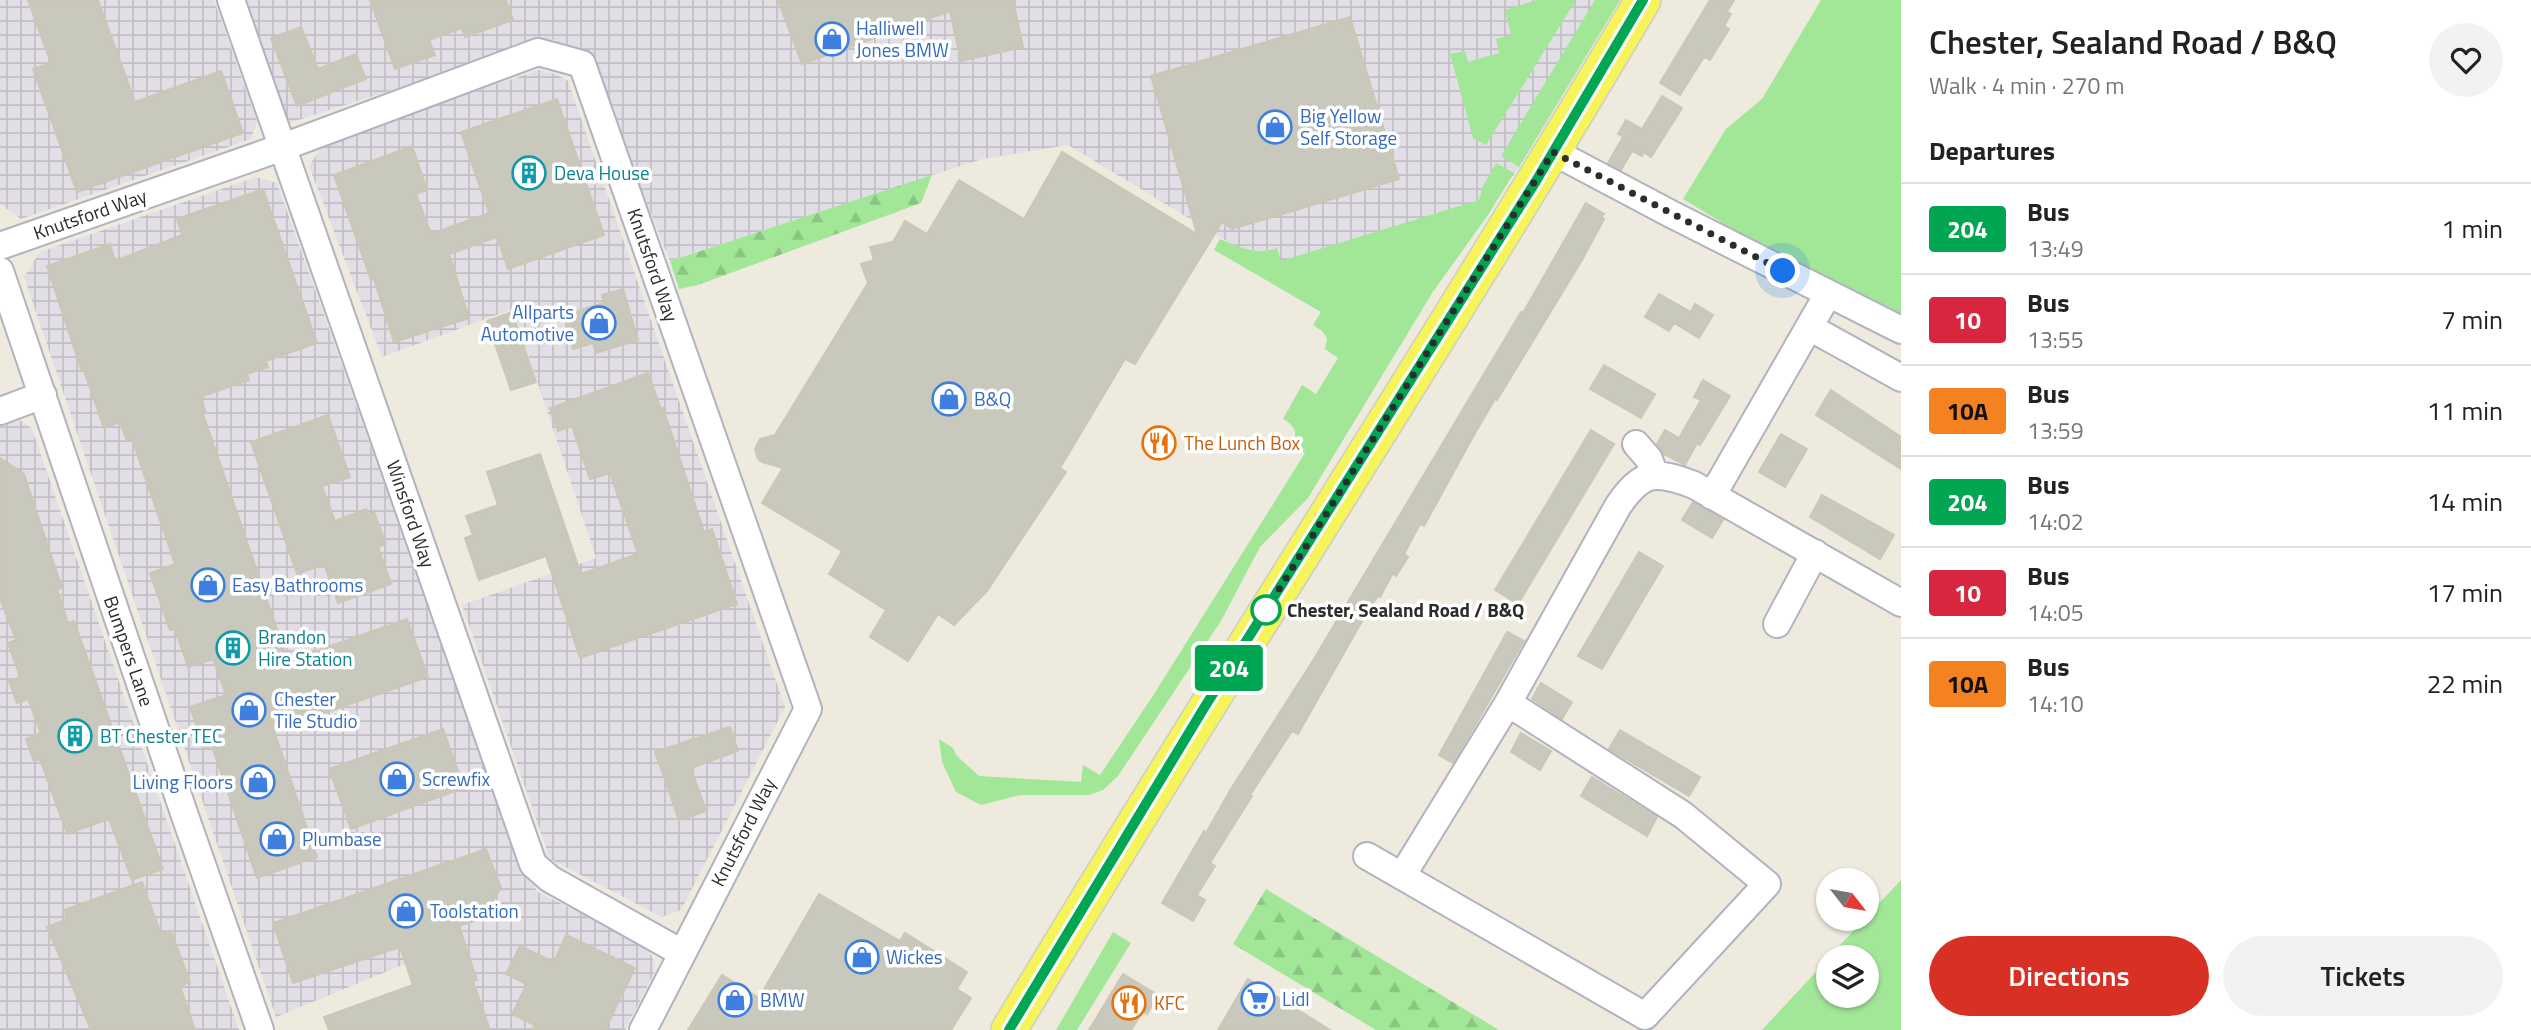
<!DOCTYPE html>
<html lang="en">
<head>
<meta charset="utf-8">
<style>
  :root { --surface:#fff; --page:#f2f2f2; --text:#222; --muted:#767676; --line:#e0e0e0; --accent:#d93025 }
  body { margin:0; font-family:"Titillium Web",sans-serif; background:var(--page); color:var(--text); height:100vh; display:flex; flex-direction:column; font-size:26px; white-space:nowrap }
  * { box-sizing:border-box; margin:0 }
  p { font-size:23px; color:var(--muted) }
  .icon { flex:none; width:38px; height:38px; fill:none; stroke:currentColor; stroke-width:2; stroke-linecap:round; stroke-linejoin:round }
  .map { position:relative; flex:1; overflow:hidden }
  .sheet { display:flex; flex-direction:column; background:var(--surface); width:630px }
  .sheet>* { flex:none }
  .badge { padding:0 14px; border-radius:5px; font-size:24px; line-height:46px }
  .needle { width:46px; rotate:121deg }
  .fabs { position:absolute; left:1816px; top:868px; display:grid; gap:14px }
  .fabs a { display:grid; place-items:center; width:63px; height:63px; border-radius:50%; background:var(--surface); box-shadow:0 2px 5px #0004; font-size:35px }
  .you { position:absolute; width:35px; height:35px; margin:-18px; border:5px solid #fff; border-radius:50%; background:#1a73e8; box-shadow:0 0 0 10px #1a73e833 }
  .map>.badge { position:absolute; translate:-50% -50%; box-shadow:0 0 0 4px #fff }
  h2 { padding:0 28px; font-size:26px; line-height:63px }
  .round { display:grid; place-items:center; flex:none; width:74px; height:74px; border-radius:37px; background:var(--page) }
  .headline { display:flex; align-items:center; justify-content:space-between; height:119px; padding:0 28px }
  h1 { font-size:33px; font-weight:600; line-height:52px }
  .action { display:flex; gap:14px; margin-top:auto; padding:14px 28px }
  .action a { flex:1; height:80px; border-radius:42px; background:var(--accent); color:#fff; font-size:28px; font-weight:600; line-height:80px; text-align:center }
  .action a+a { background:var(--page); color:var(--text) }
  ul { padding:0; list-style:none }
  li { display:flex; align-items:center; gap:21px; height:91px; padding:0 28px; border-top:2px solid var(--line) }
  li div { flex:1 }
  li b { display:block; font-size:26px }
  li em { font-style:normal }
  li .badge { min-width:77px; font-weight:700; text-align:center }
  main { display:flex; flex:1; min-height:0 }
  .map>svg:first-child { display:block }
  .industrial { fill:url(#industrial-grid) }
  .grass { fill:#a2e698 }
  .forest { fill:url(#forest-firs) }
  .building { fill:#c9c8bc; stroke:#cac7b7; stroke-width:2 }
  .lines { fill:none; stroke-linecap:round; stroke-linejoin:round }
  .minor-casing { stroke:#b2b2c0; stroke-width:30 }
  .major-casing { stroke:#ccc; stroke-width:38 }
  .minor { stroke:#fff; stroke-width:26 }
  .major { stroke:#f6f45b; stroke-width:35 }
  .line-casing { stroke:#fff; stroke-width:16 }
  .line { stroke:#00a651; stroke-width:10 }
  .walk { stroke:#2c2c2c; stroke-width:7; stroke-dasharray:0 12.6 }
  .stop-dot { fill:#fff; stroke:#00a651; stroke-width:3.5 }
  .labels { text-anchor:middle; stroke-width:7; stroke-linejoin:round; paint-order:stroke }
  .shop-label { font-size:19px; fill:#366cbe; stroke:#fff; text-anchor:start }
  .culture-label { font-size:19px; fill:#0d838f; stroke:#fff; text-anchor:start }
  .street-label { font-size:19px; fill:#2c2c2c; stroke:#fff }
  .food-label { font-size:19px; fill:#c56008; stroke:#fff; text-anchor:start }
  .stop-label { font-size:19px; font-weight:bold; fill:#2c2c2c; stroke:#fff; text-anchor:start }
</style>
</head>
<body>
<main>
<div class="map">
<svg width="1901" height="1030" viewBox="0 0 1901 1030">
  <defs>
    <pattern id="industrial-grid" width="8" height="8" patternUnits="userSpaceOnUse" patternTransform="scale(1.75)"><rect width="8" height="8" fill="#e2dee6"/><path d="M0 4h8M4 0v8" fill="none" stroke="#c2bfc5"/></pattern>
    <pattern id="forest-firs" width="22" height="20" patternUnits="userSpaceOnUse" patternTransform="scale(1.75)"><rect width="22" height="20" fill="#a2e698"/><path d="M5 1l3.5 6h-7zM16 11l3.5 6h-7z" fill="#8cc583"/></pattern>
  </defs>
  <rect width="100%" height="100%" fill="#eeeade"/>
  <!-- industrial -->
  <path class="industrial" d="M0 0H214L257 121 251 139 21 219 0 204Z
    M246 0H1620L1519 167 1432 293 1400 346 1068 145 982 159 670 261 589 59 552 39 289 123Z
    M539 70 556 74 568 81 785 707 681 910 662 917 550 859 462 605 596 558 513 309 382 357 309 166 324 143Z
    M256 177 277 183 522 871 538 892 643 945 650 953 655 964 654 973 625 1030H428L405 964 276 1017 24 277 40 252Z
    M10 417 22 421 32 429 239 1030H0V421Z"/>
  <!-- grass -->
  <path class="grass" d="M1537 0H1576L1486 145 1473 138 1450 54 1465 51 1468 62 1499 53 1496 39 1511 35 1505 10Z
    M1595 0H1620L1519 167 1501 156Z
    M1821 0H1901V319L1802 271 1683 199 1726 129 1762 99Z
    M1496 163 1514 173 1488 215 1432 293 1308 498 1260 547 1221 621 1118 776 1103 790 1089 795H1020L981 805 956 792 942 762 939 739 953 748 957 756 979 776 1081 782 1083 765 1100 775 1156 691 1305 453 1292 445C1299 433 1294 425 1283 419L1302 385 1316 394 1338 358 1325 349 1327 338 1322 331 1313 325 1321 312 1214 250 1220 239C1240 247 1255 256 1277 248L1281 261 1479 200 1483 186Z
    M1901 880V1030H1762L1829 958V996H1867V957H1829Z
    M1113 932 1131 943 1077 1030H1056Z"/>
  <!-- forest -->
  <path class="forest" d="M932 175 921 203 698 285 679 289 670 261Z
    M1266 889 1499 1030H1376L1233 944Z"/>
  <!-- building -->
  <path class="building" d="M28 0H98L135 102 221 71 243 133 77 192 33 69 51 63Z
    M370 0H506L513 20 465 37 462 28 429 40 435 55 395 69Z
    M778 0H1013L1023 47 961 61 950 11 802 64Z
    M1710 0H1734L1727 12 1731 14 1724 26 1729 29 1710 60 1704 57 1680 95 1660 83Z
    M1350 17 1399 179 1232 229 1222 222 1135 364 1125 359 1060 468 1066 472 987 591 954 625 938 614 908 661 870 637 886 610 829 574 842 551 762 503 783 468 762 462 758 459 755 449 760 439 775 435 868 283 861 264 874 260 870 247 893 242 905 221 927 234 959 180 1024 219 1062 152 1197 234 1151 76Z
    M301 27 318 69 356 54 366 79 297 106 271 38Z
    M1662 96 1682 108 1651 157 1644 152 1642 156 1632 151 1621 170 1608 163 1623 137 1618 134 1626 120 1642 129Z
    M557 99 604 235 508 269 497 237 449 254 469 318 394 342 374 279 371 280 334 175 412 146 427 190 416 194 431 234 489 213 461 132Z
    M263 189 317 343 266 361 268 367 247 374 249 380 200 397 206 413 203 414 288 661 407 619 428 677 313 717 312 712 272 725 317 857 257 878 212 746 204 748 190 707 226 695 213 659 188 667 175 629 170 630 150 573 175 564 132 439 127 441 120 422 104 428 83 368 81 369 47 266 110 244 115 261 182 235 177 219Z
    M1586 203 1604 214 1601 217 1604 219 1582 260 1497 400 1495 399 1475 433 1424 526 1420 524 1404 554 1408 557 1396 576 1393 573 1380 597 1378 596 1370 607 1298 734 1292 731 1250 795 1252 796 1210 863 1215 866 1197 895 1205 900 1193 921 1162 903 1204 831 1206 833 1231 789 1314 659 1521 312 1523 313Z
    M623 289 638 340 596 353 593 343 573 349 563 315 604 303 602 295Z
    M1659 294 1691 312 1695 304 1713 315 1699 338 1674 323 1669 331 1645 317Z
    M512 312 536 382 511 390 487 321Z
    M1604 365 1655 394 1641 418 1590 389Z
    M648 373 661 409 663 408 704 532 712 529 737 604 580 658 546 556 479 580 465 538 473 535 466 516 498 505 487 472 540 454 581 574 638 554 610 473 590 479 572 426 558 431 550 408Z
    M1703 380 1730 396 1700 445 1697 443 1685 465 1664 454 1657 444 1665 430 1679 438 1701 400 1694 397Z
    M1831 390 1901 437V469L1816 415Z
    M328 415 350 477 322 486 335 521 366 509 368 514 374 512 386 544 378 547 391 584 338 603 324 564 297 574 251 442Z
    M1591 430 1614 444 1518 604 1495 590Z
    M1781 434 1807 449 1785 487 1759 472Z
    M0 458 24 474 62 588 57 589 68 623 74 621 163 869 132 880 109 819 67 834 40 759 34 761 26 739 41 733 28 699 17 703 9 681 20 677 8 643 16 640 0 598Z
    M1822 495 1894 535 1880 559 1810 517Z
    M1693 502 1723 520 1712 538 1682 520Z
    M1639 552 1663 566 1602 669 1578 656Z
    M1507 632 1524 641 1453 763 1439 755Z
    M1541 683 1572 702 1562 719 1532 699Z
    M730 727 738 751 691 768 706 811 679 820 655 752Z
    M443 729 464 788 351 829 329 769Z
    M1620 730 1700 777 1689 796 1609 749Z
    M1521 733 1551 751 1540 770 1511 752Z
    M1592 777 1657 817 1647 836 1581 796Z
    M486 849 501 888 483 918 459 926 477 980 473 981 490 1030H329L324 1017 413 985 400 947 293 983 273 923Z
    M142 882 161 934 171 931 190 982 180 986 195 1030H91L47 927 67 919 64 910Z
    M819 894 900 941 905 933 967 972 957 989 971 998 951 1030H688L722 975 759 998Z
    M566 935 635 968 605 1030H532L535 1025 512 1014 527 984 506 974 520 946 554 962Z
    M1123 974 1158 995 1147 1014 1143 1011 1131 1030H1089Z
    M1248 979 1330 1030H1218Z"/>
  <g class="lines">
    <defs>
      <path id="minor" d="M231 0 533 864 550 879 682 953
        M1554 152 1671 214 1901 330
        M0 246 283 147 538 52 582 64 808 709 643 1030
        M0 271 185 816 260 1030
        M1809 327 1901 378
        M0 411 43 395
        M1636 444 1649 459 1655 476
        M1712 496 1828 294
        M1777 624 1815 553
        M1367 856 1645 1016 1767 884 1683 815 1508 703
        M1402 876 1508 703 1618 506C1642 471 1655 470 1694 485L1901 603"/>
      <path id="major" d="M1009 1030C1216 684 1438 347 1643 0"/>
    </defs>
    <!-- minor casing -->
    <use href="#minor" class="minor-casing"/>
    <!-- major casing -->
    <use href="#major" class="major-casing"/>
    <!-- minor -->
    <use href="#minor" class="minor"/>
    <!-- major -->
    <use href="#major" class="major"/>
  </g>
  <g class="lines">
    <defs>
      <path id="line" d="M1009 1030 1204 708 1536 181 1643 0"/>
    </defs>
    <!-- line casing -->
    <use href="#line" class="line-casing"/>
    <!-- line -->
    <use href="#line" class="line"/>
    <!-- walk -->
    <path class="walk" d="M1266 610 1553 152 1783 271"/>
  </g>
  <!-- icons -->
  <defs>
    <symbol id="shop-ring" viewBox="-11 -11 22 22"><circle r="9.5" fill="#fff" stroke="#3f7fe0" stroke-width="1.5"/><path d="M-5-2.5h2.3a2.7 3.5 0 0 1 5.4 0H5L5.5 6h-11ZM-1.5-2.5h3a1.5 2.3 0 0 0-3 0Z" fill="#3f7fe0"/></symbol>
    <symbol id="building-ring" viewBox="-11 -11 22 22"><circle r="9.5" fill="#fff" stroke="#0f9aa8" stroke-width="1.5"/><path d="M-4-6H4V6H1V3H-1V6H-4ZM-2.5-4.3h1.7v1.8h-1.7ZM.8-4.3h1.7v1.8H.8ZM-2.5-1h1.7V.8h-1.7ZM.8-1h1.7V.8H.8Z" fill="#0f9aa8"/></symbol>
    <symbol id="restaurant-ring" viewBox="-11 -11 22 22"><circle r="9.5" fill="#fff" stroke="#e8710a" stroke-width="1.5"/><path d="M-5-6h1v4h1v-4h1v4h1v-4h1v5L-1.5 .5V6h-2V.5L-5-1ZM5-6V6H3V1.5H1.5Q1.5-4 5-6Z" fill="#e8710a"/></symbol>
    <symbol id="supermarket-ring" viewBox="-11 -11 22 22"><circle r="9.5" fill="#fff" stroke="#3f7fe0" stroke-width="1.5"/><path d="M-6-5.5h2.5l.6 2H6L4.5 2H-2.5L-4.4-4H-6ZM-1.5 3.2a1.3 1.3 0 1 0 .1 0ZM3 3.2a1.3 1.3 0 1 0 .1 0Z" fill="#3f7fe0"/></symbol>
  </defs>
  <g fill-rule="evenodd">
    <use href="#shop-ring" x="813" y="20" width="38" height="38"/>
    <use href="#shop-ring" x="1256" y="108" width="38" height="38"/>
    <use href="#building-ring" x="510" y="154" width="38" height="38"/>
    <use href="#shop-ring" x="580" y="304" width="38" height="38"/>
    <use href="#shop-ring" x="930" y="380" width="38" height="38"/>
    <use href="#restaurant-ring" x="1140" y="424" width="38" height="38"/>
    <use href="#shop-ring" x="189" y="566" width="38" height="38"/>
    <use href="#building-ring" x="214" y="629" width="38" height="38"/>
    <use href="#shop-ring" x="230" y="691" width="38" height="38"/>
    <use href="#building-ring" x="56" y="717" width="38" height="38"/>
    <use href="#shop-ring" x="378" y="760" width="38" height="38"/>
    <use href="#shop-ring" x="239" y="763" width="38" height="38"/>
    <use href="#shop-ring" x="258" y="820" width="38" height="38"/>
    <use href="#shop-ring" x="387" y="892" width="38" height="38"/>
    <use href="#shop-ring" x="843" y="938" width="38" height="38"/>
    <use href="#supermarket-ring" x="1239" y="980" width="38" height="38"/>
    <use href="#shop-ring" x="716" y="981" width="38" height="38"/>
    <use href="#restaurant-ring" x="1110" y="984" width="38" height="38"/>
  </g>
  <!-- markers -->
  <circle class="stop-dot" cx="1266" cy="610" r="14"/>
  <g class="labels">
    <!-- shop labels -->
    <g class="shop-label">
      <text x="856" y="35">Halliwell<tspan x="856" dy="22">Jones BMW</tspan></text>
      <text x="1300" y="123">Big Yellow<tspan x="1300" dy="22">Self Storage</tspan></text>
      <text x="574" y="319" text-anchor="end">Allparts<tspan x="574" dy="22">Automotive</tspan></text>
      <text x="974" y="406">B&amp;Q</text>
      <text x="232" y="592">Easy Bathrooms</text>
      <text x="274" y="706">Chester<tspan x="274" dy="22">Tile Studio</tspan></text>
      <text x="422" y="786">Screwfix</text>
      <text x="233" y="789" text-anchor="end">Living Floors</text>
      <text x="302" y="846">Plumbase</text>
      <text x="430" y="918">Toolstation</text>
      <text x="886" y="964">Wickes</text>
      <text x="1282" y="1006">Lidl</text>
      <text x="760" y="1007">BMW</text>
    </g>
    <!-- culture labels -->
    <g class="culture-label">
      <text x="554" y="180">Deva House</text>
      <text x="258" y="644">Brandon<tspan x="258" dy="22">Hire Station</tspan></text>
      <text x="100" y="743">BT Chester TEC</text>
    </g>
    <!-- street labels -->
    <g class="street-label">
      <text transform="translate(90 214) rotate(-19)" y="7">Knutsford Way</text>
      <text transform="translate(653 265) rotate(71)" y="7">Knutsford Way</text>
      <text transform="translate(411 514) rotate(71)" y="7">Winsford Way</text>
      <text transform="translate(129 651) rotate(71)" y="7">Bumpers Lane</text>
      <text transform="translate(743 832) rotate(-63)" y="7">Knutsford Way</text>
    </g>
    <!-- food labels -->
    <g class="food-label">
      <text x="1184" y="450">The Lunch Box</text>
      <text x="1154" y="1010">KFC</text>
    </g>
    <!-- stop labels -->
    <g class="stop-label">
      <text x="1287" y="617">Chester, Sealand Road / B&amp;Q</text>
    </g>
  </g>
</svg>
<div class="fabs">
<a><svg class="needle" viewBox="-14 -14 28 28"><path d="M0-13l5 13h-10z" fill="#e53935"/><path d="M0 13l5-13h-10z" fill="#767676"/></svg></a>
<a><svg class="icon" aria-label="layers" viewBox="0 0 24 24"><path d="M12 4l9 5-9 5-9-5zM3 14l9 5 9-5"/></svg></a>
</div>
<div class="you" style="left:1783px;top:271px"></div>
<b class="badge" style="left:1229px;top:668px;background:#00a651;color:#fff">204</b>
</div>
<section class="sheet">
<div class="headline"><div><h1>Chester, Sealand Road / B&amp;Q</h1><p>Walk · 4 min · 270 m</p></div><a class="round"><svg class="icon" aria-label="heart" viewBox="0 0 24 24"><path d="M12 20l-8-8c-3-5 5-10 8-4 3-6 11-1 8 4z"/></svg></a></div>
<h2>Departures</h2>
<ul>
<li><span class="badge" style="background:#00a651;color:#fff">204</span><div><b>Bus</b><p>13:49</p></div><em>1 min</em></li>
<li><span class="badge" style="background:#d7263d;color:#fff">10</span><div><b>Bus</b><p>13:55</p></div><em>7 min</em></li>
<li><span class="badge" style="background:#f58220;color:#111">10A</span><div><b>Bus</b><p>13:59</p></div><em>11 min</em></li>
<li><span class="badge" style="background:#00a651;color:#fff">204</span><div><b>Bus</b><p>14:02</p></div><em>14 min</em></li>
<li><span class="badge" style="background:#d7263d;color:#fff">10</span><div><b>Bus</b><p>14:05</p></div><em>17 min</em></li>
<li><span class="badge" style="background:#f58220;color:#111">10A</span><div><b>Bus</b><p>14:10</p></div><em>22 min</em></li>
</ul>
<div class="action"><a>Directions</a><a>Tickets</a></div>
</section>
</main>
</body>
</html>
